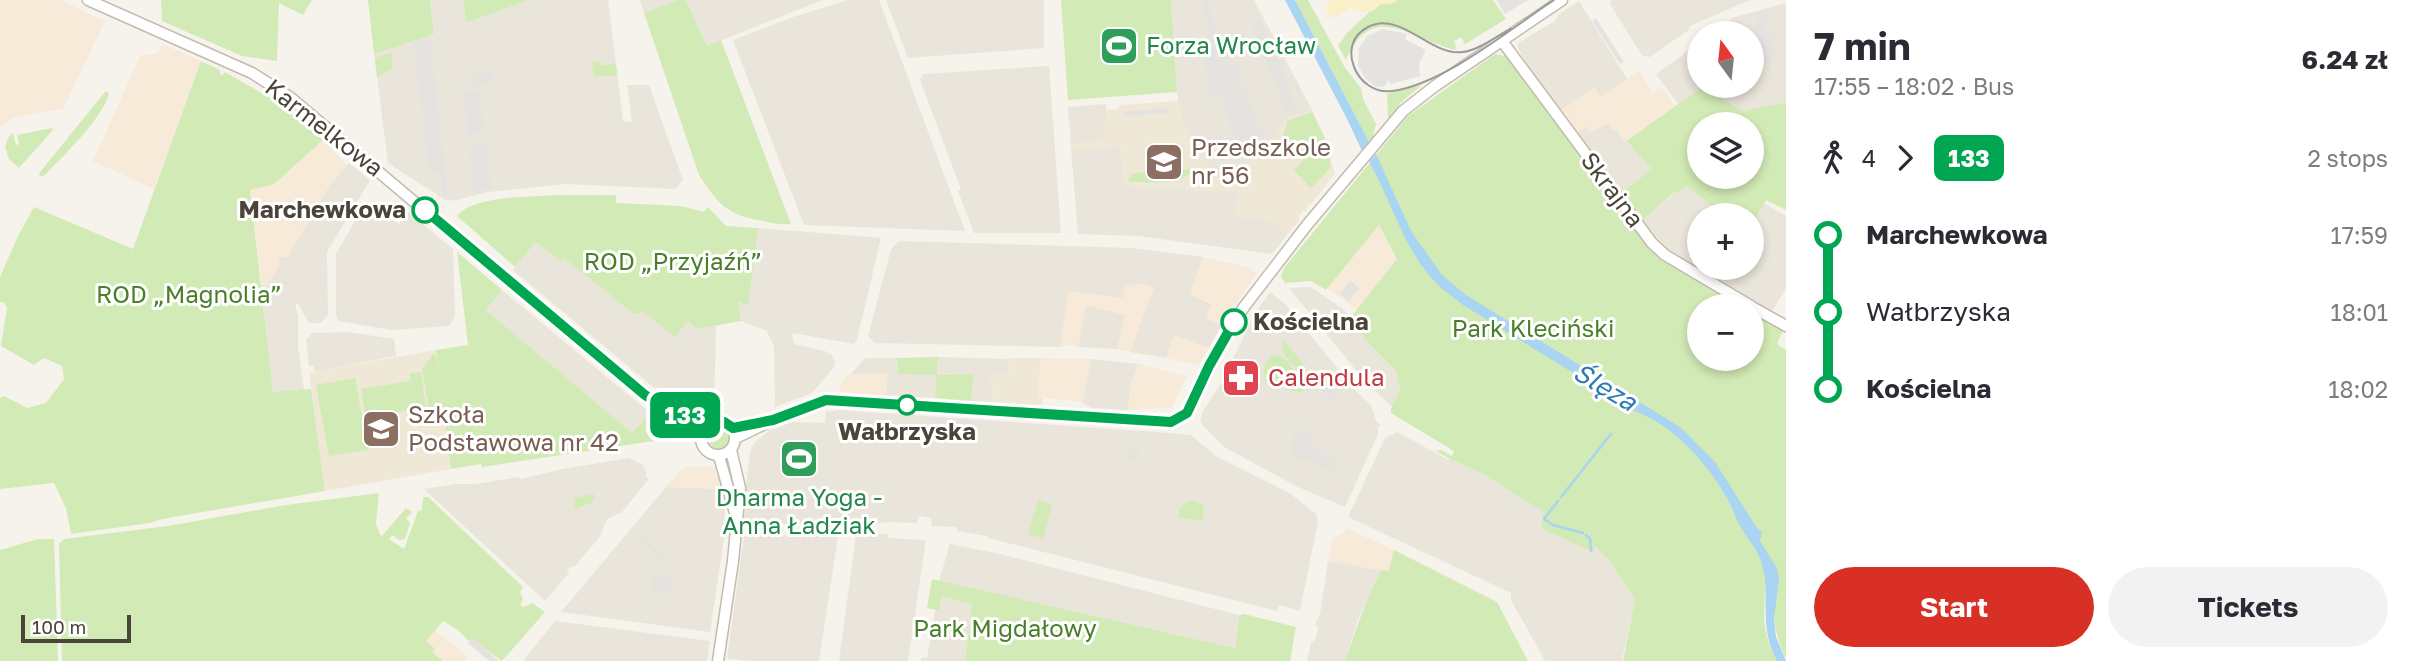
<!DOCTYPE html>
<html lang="en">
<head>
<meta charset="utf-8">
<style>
  :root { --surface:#fff; --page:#f2f2f3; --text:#2b2b33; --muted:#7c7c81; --accent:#d93025 }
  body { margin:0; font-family:"Golos Text",sans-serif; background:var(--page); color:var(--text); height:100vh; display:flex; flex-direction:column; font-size:26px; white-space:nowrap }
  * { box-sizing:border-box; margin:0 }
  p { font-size:23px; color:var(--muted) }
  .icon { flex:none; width:38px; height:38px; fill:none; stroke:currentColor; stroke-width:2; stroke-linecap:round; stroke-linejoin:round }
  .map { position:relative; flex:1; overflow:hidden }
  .side { display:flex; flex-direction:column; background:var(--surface); width:630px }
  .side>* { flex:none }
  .badge { padding:0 14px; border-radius:10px; font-size:24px; line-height:46px }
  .needle { width:46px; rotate:345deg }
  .controls { position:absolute; left:1687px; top:21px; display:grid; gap:14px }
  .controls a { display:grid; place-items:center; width:77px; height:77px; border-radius:50%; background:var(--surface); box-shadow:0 4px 10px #0003; font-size:35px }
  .scale { position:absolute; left:21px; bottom:18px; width:110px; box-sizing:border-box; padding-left:7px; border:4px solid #4b4439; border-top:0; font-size:19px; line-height:24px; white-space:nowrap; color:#4b4439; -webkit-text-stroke:5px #fff; paint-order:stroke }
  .map>.badge { position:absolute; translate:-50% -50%; box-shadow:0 0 0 4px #fff }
  .legs { display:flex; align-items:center; gap:10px; height:77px; padding:0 28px; font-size:23px }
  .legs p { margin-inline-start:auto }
  .headline { display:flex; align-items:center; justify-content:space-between; height:119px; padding:0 28px }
  h1 { font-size:38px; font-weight:700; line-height:52px }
  .action { display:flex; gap:14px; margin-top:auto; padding:14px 28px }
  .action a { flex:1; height:80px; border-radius:42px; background:var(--accent); color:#fff; font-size:28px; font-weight:700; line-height:80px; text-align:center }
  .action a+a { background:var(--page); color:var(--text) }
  ul { padding:0 28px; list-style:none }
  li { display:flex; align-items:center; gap:24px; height:77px; font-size:26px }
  li i { display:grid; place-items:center; width:10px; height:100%; margin:0 9px; background:currentColor }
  li i::after { content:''; width:18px; height:18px; margin:-9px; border:5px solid; border-radius:50%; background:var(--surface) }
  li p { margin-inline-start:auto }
  li:first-child i { background:linear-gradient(#0000 50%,currentColor 0) }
  li:last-child i { background:linear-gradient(currentColor 50%,#0000 0) }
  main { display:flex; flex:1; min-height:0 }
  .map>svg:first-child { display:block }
  .residential { fill:#eae5da }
  .commercial { fill:#f7ead8 }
  .industrial { fill:#e6e2dd }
  .education { fill:#efe8d6 }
  .green { fill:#d2eab5; fill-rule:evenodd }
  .sand { fill:#f9efc9 }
  .parking { fill:#e5e3e0 }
  .water { fill:#a9d4f2 }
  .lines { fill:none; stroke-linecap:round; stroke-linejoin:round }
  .stream { stroke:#a9d4f2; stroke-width:2.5 }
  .tertiary-casing { stroke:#c2bbae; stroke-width:13 }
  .tertiary { stroke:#fff; stroke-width:10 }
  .tram { stroke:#9a9a9a; stroke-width:2 }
  .line-1-casing { stroke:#fff; stroke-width:16 }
  .line-1 { stroke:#00a651; stroke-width:10 }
  .stop-1-dot { fill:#fff; stroke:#00a651; stroke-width:3.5 }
  .labels { text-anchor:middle; stroke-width:6; stroke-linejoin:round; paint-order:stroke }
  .leisure-label { font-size:24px; fill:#27864d; stroke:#fff; text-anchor:start }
  .street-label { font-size:24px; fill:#4b4439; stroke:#fff }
  .education-label { font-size:24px; fill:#785e54; stroke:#fff; text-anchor:start }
  .stop-label { font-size:24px; font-weight:bold; fill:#4b4439; stroke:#fff; text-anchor:end }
  .park-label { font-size:24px; fill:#4a7f2a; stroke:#fff }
  .health-label { font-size:24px; fill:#be3a42; stroke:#fff; text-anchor:start }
  .water-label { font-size:26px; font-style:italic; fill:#2e7ab2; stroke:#fff }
</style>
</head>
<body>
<main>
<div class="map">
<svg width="1786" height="661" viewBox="0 0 1786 661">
  <rect width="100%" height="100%" fill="#f6f3ec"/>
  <!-- residential -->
  <path class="residential" d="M430 0H463L466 23 529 0H608L623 121 632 122 627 85H649L683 180 676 189 566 184 488 192 453 201 452 199 447 201 388 163 374 54 434 34Z
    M640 0H679L644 13Z
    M686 0H823L707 46Z
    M848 0H879L965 231 804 225 733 40 793 17Z
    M886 0H1044V48L908 58Z
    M1171 0H1254L1312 110 1286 120 1272 144 1223 185 1186 132 1178 101Z
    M1611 0H1750L1692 25 1689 27 1690 29 1650 57 1643 56 1639 51 1610 4Z
    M1579 1 1627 79 1600 98 1595 88 1559 112 1531 71 1518 48V43L1555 21 1559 14Z
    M1786 3V102L1743 111 1702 87 1678 104 1656 74 1699 43V86H1752V33H1709L1735 17Z
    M1049 66 1061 233H974L958 191 961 189 920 80 923 74Z
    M1106 104 1107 124 1104 141 1071 144 1068 107Z
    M1608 123 1613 130 1616 128 1625 141 1653 169 1621 193 1576 134 1586 126 1591 132Z
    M1120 146 1125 186 1238 191 1288 234 1272 254 1138 236 1078 234 1071 149Z
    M349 163 370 180 327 252 328 315 321 323H309L298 304H295L298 315V347L304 390 273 393 261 283 262 285 278 257 331 183Z
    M1686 186 1724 215H1699V268H1752V225L1764 203 1786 216V288L1772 311 1669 251 1642 221 1675 192 1677 194Z
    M366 207 374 209 399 224 407 211 453 249 455 317 449 326 392 330 338 321 336 314V254L361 210Z
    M758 228 881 238 857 340 854 344 792 333 794 344 825 351 832 355 835 361 834 367 812 393 775 407 774 347 767 331 741 321 738 302 748 304Z
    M899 241 1132 248 1203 257 1190 294 1213 305 1206 315 1207 318 1221 326 1209 348 1174 336 1166 358 1130 352 1145 308 1123 298 1069 292 1060 347 875 343 868 336 891 249Z
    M536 242 560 261 563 257 631 312 643 310 675 336 688 321 696 329 716 325 714 411 691 406 658 391 513 270Z
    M1311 287 1340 307 1355 320 1366 341 1396 371 1400 389 1392 407 1363 379 1289 288Z
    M502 290 650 413 632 433 486 310Z
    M1270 292 1285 304 1356 391 1371 405 1376 421 1381 425 1378 427V434L1345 507 1298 487 1224 447 1200 422 1203 411 1220 385 1256 312Z
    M1086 305 1126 315 1117 349 1078 347Z
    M348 332 394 339 396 356 315 372 313 366H309L306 340 312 333Z
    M938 357 1009 359 1008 373 993 380 992 402 973 401 971 395 973 374 936 375 935 398 886 395 887 374H851L865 358H897L898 374H937Z
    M1091 359 1138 364 1131 385 1128 410 1092 408 1082 402Z
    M839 410 1141 431 1138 444 1133 443 1137 460 1145 431 1191 435 1216 456 1291 494 1316 514 1318 522 1300 611 1279 605 1277 611 988 538 986 536 957 531V527L932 526 931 518 919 516 917 523 889 522 851 526 748 523 743 518 750 451 755 442 770 430 793 422 825 423 826 412Z
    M1397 432 1451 461 1452 459 1483 474 1545 512 1593 551 1594 545 1609 560 1635 599 1622 661H1545L1511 600V593L1348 517 1385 438Z
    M629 458 643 465 647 474 645 476 649 479 622 512 607 519 599 538 574 567 572 566 567 571 569 573 545 601 424 489 456 484H476L519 477 520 479 563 469Z
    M666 487 723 489 725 498 724 539 710 632 561 612Z
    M856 534H888V538L926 540 908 661H839Z
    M835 535 838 537 819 661H748L727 658 744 536Z
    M950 544 1000 554 1239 615 1235 648 939 581Z
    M1328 561 1381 570 1357 622 1345 661H1307L1311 643 1315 640 1318 628 1315 624 1320 614Z
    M942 597 972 604 965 661H920L922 657 927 658 935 611H939Z
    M555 621 710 641 707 661H523Z"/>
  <!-- commercial -->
  <path class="commercial" d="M0 0H60L105 21 63 109 12 118 0 127Z
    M162 44 201 61 154 189 93 161 140 56 158 53Z
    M1639 70 1653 93 1662 87 1675 106 1625 141 1617 129 1613 131 1608 123 1591 132 1586 126 1576 134 1559 112 1595 87 1601 98Z
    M323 140 347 165 331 183 288 257H278L279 266 267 286 262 285 250 190 274 184Z
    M1378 224 1397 259 1357 310 1328 288Z
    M1203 257 1248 267 1256 274 1221 326 1207 318 1206 315 1213 304 1190 294Z
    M1143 284 1154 288 1130 352 1117 349 1126 315 1086 305 1078 347 1072 345 1060 347 1069 291 1123 298 1125 285Z
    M1174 336 1209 348 1199 365 1166 358Z
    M1041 358 1091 359 1082 402 1038 397Z
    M1138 364 1187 376 1172 408 1128 410 1131 385Z
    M848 374H888L886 395 840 392V384Z
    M686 467H716L723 489 666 487 679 472Z
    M1346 528 1394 550 1389 572 1328 561 1333 538 1345 532Z
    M435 630 468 657 464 661H443L432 652 425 641Z"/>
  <!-- industrial -->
  <path class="industrial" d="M1141 431H1145L1137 460 1128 458 1132 443 1138 444Z"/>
  <!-- education -->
  <path class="education" d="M1178 101 1186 132 1223 184 1271 144 1286 120 1312 110 1325 137 1335 174 1312 203 1308 205 1306 211H1303L1299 216 1300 219 1288 234 1271 220 1236 217 1237 191 1124 186 1120 146 1071 149V144L1103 140V124L1107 123V110L1117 109 1120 105Z
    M436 350 451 469 325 491 309 373Z
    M1009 358H1041L1038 397 1043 398 1042 405 992 402 993 381 989 380 990 373H1008Z"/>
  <!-- green -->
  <path class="green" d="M161 0H312L303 15 279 3 277 61 242 56 162 21Z
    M368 0H430L434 34 374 54Z
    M463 0H529L466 23Z
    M679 0H686L707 46 721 40 791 224C782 225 773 223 763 221 727 215 719 205 699 175L644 13Z
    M1061 0H1171L1177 92 1068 100Z
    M1295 0H1308L1345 68 1361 88 1363 99 1376 124 1373 137 1369 142Z
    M1397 0H1493L1506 19 1465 44 1461 37 1454 41 1456 47 1455 50C1408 37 1371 0 1346 60L1338 46 1347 33 1376 6 1381 4 1395 3Z
    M391 53 393 68 377 77 375 58Z
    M1506 53 1542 104 1649 245 1743 306H1699V359H1752V311L1783 330 1777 344 1786 350V658C1775 638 1773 619 1775 597 1776 586 1779 579 1776 568L1764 574C1766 590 1764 603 1764 619 1765 634 1770 647 1777 661H1623L1635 599 1609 560 1595 546 1593 552 1541 528 1544 512 1483 474 1453 460 1450 461V459L1436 451 1441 450 1452 456 1454 451 1391 413V409L1400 389 1396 371 1366 341 1351 317 1397 259 1379 225 1326 290 1311 281 1285 283 1281 277 1284 268 1408 116 1495 54 1504 56Z
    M201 61 220 70V74L223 75 225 72 279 103 323 140 274 184 250 190 273 392 311 389 325 491 162 519 150 523 71 534 66 508 54 483 0 489V398L4 396 27 408 46 403 64 379 62 366 44 358 34 365 1 346 7 308 5 303 0 302V277L17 238 34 207 133 249Z
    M600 61 601 65 616 64 617 75 594 77 592 62Z
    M1423 84 1399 104 1400 106 1390 118 1388 117 1387 94Z
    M1702 87 1743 111 1786 102V210L1766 200 1752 225V215H1724L1686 186 1677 194 1674 192 1642 221 1621 193 1652 169 1626 141ZM1699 124H1752V177H1699Z
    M105 92H109C107 114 61 158 45 175L39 177 40 172Z
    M1312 112 1324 137 1331 167 1311 188 1294 170 1303 161 1283 137 1287 121Z
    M52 128 53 130 19 168 9 159 5 147 8 138 13 133 16 145 19 144 17 135Z
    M1191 169V173C1178 185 1147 183 1129 181L1128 179 1134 173Z
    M560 195H616V203L681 206 704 212 708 207 726 226 758 228 748 305 738 302 741 321 696 329 688 321 675 337 643 311 638 314 631 312 564 258 560 261 536 242 515 267 457 216C474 195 534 197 560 195Z
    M457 252 502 290 486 310 632 433 650 413 670 422 660 440 482 467 481 464 451 469 444 414 430 416 422 369 433 354 436 356 439 370 436 350 468 345Z
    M1284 340 1304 365 1299 369C1290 363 1278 354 1284 340Z
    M1272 355C1282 354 1292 363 1294 372L1285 381 1273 386 1267 384C1261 373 1264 363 1272 355Z
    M938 357 937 375 974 374 971 395 973 401 935 398 936 375 898 374 897 358Z
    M421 372 426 407 366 418 361 389 410 381V373Z
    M1297 376 1305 384V388L1301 393 1284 389V385Z
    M355 378 368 450 329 456 316 385Z
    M1053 419 1131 424 1132 426 1053 422Z
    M709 439a10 10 0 1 1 20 0a10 10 0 1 1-20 0Z
    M379 493 376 524 381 537 406 508 412 512 406 518 410 523 405 539 399 540 393 535 389 539 404 549 418 511 422 510 423 497H428L523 587 520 592 523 599 520 605 524 607 532 603 545 612 502 661 472 639 469 641 458 630 443 621 426 641 435 649 432 652 443 661H62L59 544 64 539 168 526 286 505Z
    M594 494 595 498 591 503 575 509 574 498Z
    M1038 500 1052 504 1043 538 1028 535Z
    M1191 500 1202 504 1204 510 1202 521 1178 517 1179 508Z
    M38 539H54L58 661H0V550Z
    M1394 550 1497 602 1528 661H1345C1356 629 1366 600 1381 570L1389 571Z
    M932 579 1235 648 1239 615 1244 614 1296 627 1290 661H965L972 604 942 597 939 611 927 608Z"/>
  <!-- sand -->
  <path class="sand" d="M1329 0H1397L1395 3 1381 4 1372 12 1355 11 1352 7 1332 19 1326 9Z"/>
  <!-- parking -->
  <path class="parking" d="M1201 0H1207L1228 68 1239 65 1242 76 1237 78 1241 87 1245 86 1260 131 1266 129 1268 134 1261 137 1260 147 1240 156 1220 94 1218 92 1219 97 1211 100 1205 84 1209 83 1204 63 1206 62 1205 57 1207 55 1203 39 1212 36Z
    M1497 0H1528L1505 14Z
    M1767 10 1770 23 1765 24 1768 35 1772 34 1776 55 1772 56 1773 61 1763 63 1756 24H1758L1756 12Z
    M1258 17 1283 70 1296 109 1290 111 1284 109 1272 74 1252 31 1255 30 1251 21Z
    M1596 18 1624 62 1620 64 1592 21Z
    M1383 29 1407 34 1405 39 1426 50 1419 64 1420 76 1391 84 1388 80 1385 86 1376 87 1365 78 1358 65 1359 48 1367 36Z
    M430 39 448 194 443 195 440 172 429 173 414 43Z
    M492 71 493 83 474 86 473 74Z
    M480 90 484 132 468 134 463 91Z
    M1169 108V113L1125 117V111Z
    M486 144 491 188 474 190 469 146Z
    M1350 280 1359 288 1348 301 1340 294Z
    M1338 372 1348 385 1330 400 1319 387Z
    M929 418 972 420 971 436H966V426L929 424Z
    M1294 431 1305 432V434L1311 435 1310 446 1336 460 1333 466 1338 469 1336 473 1306 460 1292 458Z
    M637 532 671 562 668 565 634 535Z
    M653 574H672V594L653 593Z
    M472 638 489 652 499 661H489L468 643Z"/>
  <!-- water -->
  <path class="water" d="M1285 0H1295L1369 142 1362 151 1348 121Z
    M1376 154 1411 231 1442 275 1466 295 1680 427 1715 462 1757 528 1762 532 1760 541 1777 568 1779 579 1774 619 1776 637 1786 661H1777C1757 623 1772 598 1761 561 1758 550 1748 540 1742 529 1736 520 1733 509 1728 500 1709 464 1667 418 1627 409V406L1463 305C1455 298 1445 292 1438 285 1403 250 1393 203 1369 162Z"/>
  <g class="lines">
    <!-- stream -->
    <path class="stream" d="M1561 497 1611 434
      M1558 501 1544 519 1553 525 1583 533
      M1586 535 1590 539 1591 551"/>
    <defs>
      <path id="tertiary" d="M88 0 252 73 291 98 629 383 702 432
        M1502 41 1652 243 1665 255 1751 306
        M1752 307 1786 326
        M701 438a17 17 0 1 1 34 0a17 17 0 1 1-34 0Z
        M732 428 762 422
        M736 438 773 420 826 400 1156 421 1178 420 1191 407 1220 344 1244 307 1307 225 1403 111 1435 86 1562 0
        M719 456 735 513
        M718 661 733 561 740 488 731 450"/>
    </defs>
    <!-- tertiary casing -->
    <use href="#tertiary" class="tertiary-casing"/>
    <!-- tertiary -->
    <use href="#tertiary" class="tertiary"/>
    <!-- tram -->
    <path class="tram" d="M1511 29C1496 36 1479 50 1463 52 1431 57 1401 10 1368 27 1334 44 1357 96 1392 91 1444 84 1510 29 1554 0"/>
  </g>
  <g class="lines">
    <defs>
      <path id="line-1" d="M425 210 645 395C655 402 696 424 707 424 713 424 717 421 724 422L733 428 773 420 826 400 1171 422 1187 413 1209 366 1234 322"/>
    </defs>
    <!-- line-1 casing -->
    <use href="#line-1" class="line-1-casing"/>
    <!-- line-1 -->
    <use href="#line-1" class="line-1"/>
  </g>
  <!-- icons -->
  <defs>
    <symbol id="stadium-square" viewBox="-11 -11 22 22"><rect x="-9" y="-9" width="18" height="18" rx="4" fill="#2e9e5b" stroke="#fff"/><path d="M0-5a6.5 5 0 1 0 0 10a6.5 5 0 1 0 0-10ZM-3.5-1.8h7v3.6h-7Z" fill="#fff"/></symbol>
    <symbol id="school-square" viewBox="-11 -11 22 22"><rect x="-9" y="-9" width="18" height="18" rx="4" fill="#8d6e63" stroke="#fff"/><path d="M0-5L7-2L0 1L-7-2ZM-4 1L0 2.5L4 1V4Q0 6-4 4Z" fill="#fff"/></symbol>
    <symbol id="pharmacy-square" viewBox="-11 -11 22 22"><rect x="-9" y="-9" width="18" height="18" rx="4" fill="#e0444e" stroke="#fff"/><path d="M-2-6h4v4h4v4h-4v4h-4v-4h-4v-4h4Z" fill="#fff"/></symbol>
  </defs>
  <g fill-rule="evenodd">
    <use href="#stadium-square" x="1097" y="24" width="44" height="44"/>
    <use href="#school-square" x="1142" y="140" width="44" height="44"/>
    <use href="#pharmacy-square" x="1219" y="356" width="44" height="44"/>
    <use href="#school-square" x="359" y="407" width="44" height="44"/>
    <use href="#stadium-square" x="777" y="437" width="44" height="44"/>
  </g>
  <!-- markers -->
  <g class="stop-1-dot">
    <circle cx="425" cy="210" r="12"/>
    <circle cx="1234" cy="322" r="12"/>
    <circle cx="907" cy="405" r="9"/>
  </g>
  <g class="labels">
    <!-- leisure labels -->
    <g class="leisure-label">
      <text x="1146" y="54">Forza Wrocław</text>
      <text x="799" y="506" text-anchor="middle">Dharma Yoga -<tspan x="799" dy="28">Anna Ładziak</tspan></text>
    </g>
    <!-- street labels -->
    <g class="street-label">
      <text transform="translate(324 128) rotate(38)" y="8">Karmelkowa</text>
      <text transform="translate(1612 190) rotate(53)" y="8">Skrajna</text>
    </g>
    <!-- education labels -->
    <g class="education-label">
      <text x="1191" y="156">Przedszkole<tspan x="1191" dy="28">nr 56</tspan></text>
      <text x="408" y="423">Szkoła<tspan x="408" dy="28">Podstawowa nr 42</tspan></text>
    </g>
    <!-- stop labels -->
    <g class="stop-label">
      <text x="406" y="218">Marchewkowa</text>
      <text x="1253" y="330" text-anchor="start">Kościelna</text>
      <text x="907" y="440" text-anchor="middle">Wałbrzyska</text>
    </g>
    <!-- park labels -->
    <g class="park-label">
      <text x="673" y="270">ROD „Przyjaźń”</text>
      <text x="189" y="303">ROD „Magnolia”</text>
      <text x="1533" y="337">Park Kleciński</text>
      <text x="1005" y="637">Park Migdałowy</text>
    </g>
    <!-- health labels -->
    <g class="health-label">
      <text x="1268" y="386">Calendula</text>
    </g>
    <!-- water labels -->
    <g class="water-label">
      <text transform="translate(1605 387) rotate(31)" y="9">Ślęza</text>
    </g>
  </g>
</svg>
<div class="controls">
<a><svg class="needle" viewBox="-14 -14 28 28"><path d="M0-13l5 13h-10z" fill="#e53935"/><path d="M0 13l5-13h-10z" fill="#7c7c81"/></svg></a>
<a><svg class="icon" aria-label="layers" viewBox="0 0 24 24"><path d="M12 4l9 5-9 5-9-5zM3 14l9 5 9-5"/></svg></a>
<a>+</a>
<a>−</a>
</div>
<div class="scale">100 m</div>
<b class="badge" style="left:685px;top:415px;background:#00a651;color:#fff">133</b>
</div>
<section class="side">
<div class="headline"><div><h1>7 min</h1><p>17:55 – 18:02 · Bus</p></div><b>6.24 zł</b></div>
<div class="legs"><svg class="icon" aria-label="walk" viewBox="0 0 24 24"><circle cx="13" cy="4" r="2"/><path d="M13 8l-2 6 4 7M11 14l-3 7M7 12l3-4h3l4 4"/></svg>4<svg class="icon" aria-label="forward" viewBox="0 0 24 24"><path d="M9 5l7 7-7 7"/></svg><b class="badge" style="background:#00a651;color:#fff">133</b><p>2 stops</p></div>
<ul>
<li><i style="color:#00a651"></i><b>Marchewkowa</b><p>17:59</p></li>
<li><i style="color:#00a651"></i><span>Wałbrzyska</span><p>18:01</p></li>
<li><i style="color:#00a651"></i><b>Kościelna</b><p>18:02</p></li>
</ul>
<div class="action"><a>Start</a><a>Tickets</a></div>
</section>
</main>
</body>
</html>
